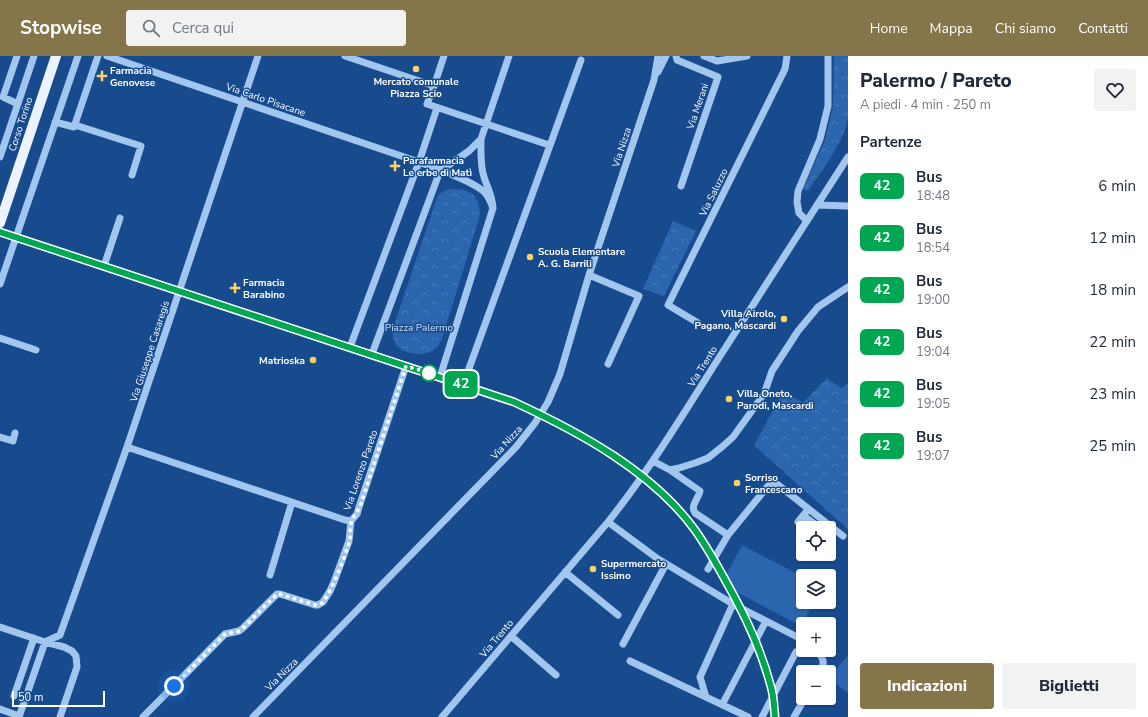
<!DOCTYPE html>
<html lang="it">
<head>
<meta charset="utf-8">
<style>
  :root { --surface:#fff; --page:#f2f2f3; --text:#1f2937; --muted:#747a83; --accent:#84754a }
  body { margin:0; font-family:"Nunito Sans",sans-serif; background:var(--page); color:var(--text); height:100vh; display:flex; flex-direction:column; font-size:15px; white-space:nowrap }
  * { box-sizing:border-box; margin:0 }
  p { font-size:13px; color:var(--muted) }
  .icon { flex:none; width:22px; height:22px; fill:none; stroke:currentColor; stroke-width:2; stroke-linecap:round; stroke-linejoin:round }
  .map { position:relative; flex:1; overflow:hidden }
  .side { display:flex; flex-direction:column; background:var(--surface); width:300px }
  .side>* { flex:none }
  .badge { padding:0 8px; border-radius:6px; font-size:14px; line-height:26px }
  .controls { position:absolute; left:796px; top:465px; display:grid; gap:8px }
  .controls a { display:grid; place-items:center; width:40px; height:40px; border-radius:4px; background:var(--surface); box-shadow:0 1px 3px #0004; font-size:20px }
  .scale { position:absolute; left:12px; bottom:10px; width:93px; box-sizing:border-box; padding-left:4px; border:2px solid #fff; border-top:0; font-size:11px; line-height:14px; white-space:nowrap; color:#fff; -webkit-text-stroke:3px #174b8e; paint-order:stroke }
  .you { position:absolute; width:20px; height:20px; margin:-10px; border:3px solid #fff; border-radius:50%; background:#1a73e8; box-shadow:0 0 0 6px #1a73e833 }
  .map>.badge { position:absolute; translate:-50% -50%; box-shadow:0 0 0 2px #fff }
  h2 { padding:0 12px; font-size:15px; line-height:36px }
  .round { display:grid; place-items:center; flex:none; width:42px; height:42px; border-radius:4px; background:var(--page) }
  .head { display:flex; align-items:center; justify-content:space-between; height:68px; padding:0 12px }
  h1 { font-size:19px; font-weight:800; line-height:30px }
  .cta { display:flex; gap:8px; margin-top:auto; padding:8px 12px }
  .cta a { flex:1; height:46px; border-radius:4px; background:var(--accent); color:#fff; font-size:16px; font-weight:800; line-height:46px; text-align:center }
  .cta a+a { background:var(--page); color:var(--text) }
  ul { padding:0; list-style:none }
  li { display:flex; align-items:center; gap:12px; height:52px; padding:0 12px }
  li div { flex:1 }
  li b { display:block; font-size:15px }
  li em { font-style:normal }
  li .badge { min-width:44px; font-weight:700; text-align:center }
  header { display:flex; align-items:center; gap:24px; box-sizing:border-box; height:56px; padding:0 20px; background:var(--accent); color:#fff }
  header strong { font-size:19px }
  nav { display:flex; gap:22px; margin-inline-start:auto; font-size:14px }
  .search { width:280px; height:36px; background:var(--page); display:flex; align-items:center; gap:10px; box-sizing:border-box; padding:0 14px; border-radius:4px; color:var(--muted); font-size:15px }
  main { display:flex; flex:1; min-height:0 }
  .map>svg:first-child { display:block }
  .grass { fill:#2a65ad }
  .forest { fill:url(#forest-crowns) }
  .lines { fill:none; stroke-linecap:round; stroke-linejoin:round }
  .minor-tunnel { stroke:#3a669f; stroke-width:7; stroke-dasharray:7 3.5; stroke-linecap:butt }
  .minor { stroke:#a3c6ef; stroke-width:7 }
  .major { stroke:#ecf3ff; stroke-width:10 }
  .line-casing { stroke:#fff; stroke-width:9 }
  .line { stroke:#00a651; stroke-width:6 }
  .walk { stroke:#fff; stroke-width:4; stroke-dasharray:0 7.2 }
  .poi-dot { fill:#ffd262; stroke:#174b8e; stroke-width:1.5 }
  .stop-dot { fill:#fff; stroke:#00a651; stroke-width:2 }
  .labels { text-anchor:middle; stroke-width:3; stroke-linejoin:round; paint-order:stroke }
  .poi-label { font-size:10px; font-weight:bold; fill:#fff; stroke:#174b8e; text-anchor:start }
  .street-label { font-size:10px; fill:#fff; stroke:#174b8e }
  .park-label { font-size:10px; fill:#cae0fb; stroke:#174b8e }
</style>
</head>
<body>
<header>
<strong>Stopwise</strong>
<div class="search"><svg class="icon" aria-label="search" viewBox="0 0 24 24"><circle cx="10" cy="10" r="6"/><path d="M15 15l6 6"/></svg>Cerca qui</div>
<nav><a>Home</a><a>Mappa</a><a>Chi siamo</a><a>Contatti</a></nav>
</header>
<main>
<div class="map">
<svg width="848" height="661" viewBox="0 0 848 661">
  <defs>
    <pattern id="forest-crowns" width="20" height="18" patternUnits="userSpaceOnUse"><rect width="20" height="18" fill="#2a65ad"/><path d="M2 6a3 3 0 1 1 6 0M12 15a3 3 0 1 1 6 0" fill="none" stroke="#4a7cb9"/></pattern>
  </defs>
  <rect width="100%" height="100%" fill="#174b8e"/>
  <!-- grass -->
  <path class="grass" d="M742 489 803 521V546H814L801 570 721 528Z
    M848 599V637L829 622Z"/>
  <!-- forest -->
  <path class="forest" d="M834 0H848V63C842 90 823 112 808 135L803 133 825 84 833 50Z
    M450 133C471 133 479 138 480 159L442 283C439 288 438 292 432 295 422 301 401 298 395 287 393 284 393 279 392 275L438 139 444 135Z
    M673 165 696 175 664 240 643 233Z
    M827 322 841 332 848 328V473L754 389 784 335 803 347Z"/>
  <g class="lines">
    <!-- minor-tunnel -->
    <path class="minor-tunnel" d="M514 345 547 361 590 385 644 421 670 446 694 473 719 511 757 587 772 632 775 661"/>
    <!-- minor -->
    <path class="minor" d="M17 0 3 41 18 48
      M107 0 419 106C434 112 477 126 486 138 489 142 491 147 493 152
      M345 0 434 30 427 48 549 89
      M676 0 677 4 718 21 681 130
      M704 0 717 5 747 0
      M658 16 666 0
      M434 30 444 0
      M55 66 74 71 98 0
      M75 69 141 90 132 119
      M0 101 34 0
      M817 149 848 150
      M807 165 799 157 797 146 798 135 820 83 828 50V0
      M0 176 514 345
      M104 210 120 162
      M589 219 639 240 608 308
      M0 228 78 0
      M698 267 668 249 785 13 787 0
      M0 282 36 294
      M350 291 419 106 437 52
      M372 298 440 115 469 95 481 83 509 0
      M440 321 493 152C492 138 488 134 484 121 480 109 481 95 481 83
      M463 329 581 4
      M0 381 13 385 15 377
      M127 391 345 464 351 465 357 458 359 451 406 310
      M653 405 670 414 679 412 695 407 708 402 723 390 733 381 764 338 772 315 798 275 818 251 848 231
      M670 414 700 435C698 444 690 449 695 457L728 479 768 430 772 428H777L843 480
      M804 460 820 472
      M608 466 658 503 733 548 803 584
      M798 466 806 456
      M708 513 728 479
      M565 516 618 559
      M270 519 292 446
      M0 571 45 586 64 591 72 595 76 600 77 611 60 661
      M511 580 556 619
      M623 588 666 508
      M816 594C823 602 826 606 820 616
      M630 605 748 661
      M14 640 34 582
      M706 641 700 621 733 548
      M722 649 766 565
      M0 653 19 660
      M19 661 45 586 60 579 127 391 258 0
      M143 661 225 578 239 575 243 572 277 538H280L315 549H318L323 546 330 535 334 526 349 485 351 465
      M253 661 516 391 535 367 548 346 560 318 589 219 654 24 658 0
      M442 661 608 466C648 416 681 362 715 308 759 239 803 170 848 101
      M762 661 796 596
      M794 661 805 642"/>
    <!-- major -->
    <path class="major" d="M0 167 56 0"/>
  </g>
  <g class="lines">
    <defs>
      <path id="line" d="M0 176 514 346C579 376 652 415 695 474 710 495 722 518 735 542 750 570 763 600 771 631 774 640 774 651 775 661"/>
    </defs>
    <!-- line casing -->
    <use href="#line" class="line-casing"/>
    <!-- line -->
    <use href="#line" class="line"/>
    <!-- walk -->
    <path class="walk" d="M174 630 225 578 239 575 243 572 277 538H280L315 549C318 549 318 549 321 548 330 540 347 496 350 483 351 477 349 470 352 465 354 460 357 456 360 451L406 310 429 317"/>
  </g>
  <!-- markers -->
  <g class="poi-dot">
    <circle cx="416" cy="13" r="4"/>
    <path d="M100 14h4v4h4v4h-4v4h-4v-4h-4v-4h4z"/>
    <path d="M393 104h4v4h4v4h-4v4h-4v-4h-4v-4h4z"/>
    <circle cx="530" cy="201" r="4"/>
    <path d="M233 226h4v4h4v4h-4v4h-4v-4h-4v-4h4z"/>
    <circle cx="784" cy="263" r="4"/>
    <circle cx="313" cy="304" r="4"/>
    <circle cx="729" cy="343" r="4"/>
    <circle cx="737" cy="427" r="4"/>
    <circle cx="593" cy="513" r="4"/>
  </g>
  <circle class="stop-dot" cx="429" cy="317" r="8"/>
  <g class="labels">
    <!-- poi labels -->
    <g class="poi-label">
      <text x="110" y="18">Farmacia<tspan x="110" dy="12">Genovese</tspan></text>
      <text x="416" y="29" text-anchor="middle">Mercato comunale<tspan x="416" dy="12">Piazza Scio</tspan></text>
      <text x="403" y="108">Parafarmacia<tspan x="403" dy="12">Le erbe di Matì</tspan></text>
      <text x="538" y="199">Scuola Elementare<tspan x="538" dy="12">A. G. Barrili</tspan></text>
      <text x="243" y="230">Farmacia<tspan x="243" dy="12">Barabino</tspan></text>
      <text x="776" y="261" text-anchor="end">Villa Airolo,<tspan x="776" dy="12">Pagano, Mascardi</tspan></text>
      <text x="305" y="308" text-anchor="end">Matrioska</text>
      <text x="737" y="341">Villa Oneto,<tspan x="737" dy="12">Parodi, Mascardi</tspan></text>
      <text x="745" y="425">Sorriso<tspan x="745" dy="12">Francescano</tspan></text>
      <text x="601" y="511">Supermercato<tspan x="601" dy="12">Issimo</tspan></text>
    </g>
    <!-- street labels -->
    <g class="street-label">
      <text transform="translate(266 43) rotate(19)" y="4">Via Carlo Pisacane</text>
      <text transform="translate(697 50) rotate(-71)" y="4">Via Merani</text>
      <text transform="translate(20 68) rotate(-72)" y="4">Corso Torino</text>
      <text transform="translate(621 91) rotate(-72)" y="4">Via Nizza</text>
      <text transform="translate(713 136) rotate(-64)" y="4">Via Saluzzo</text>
      <text transform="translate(149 295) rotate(-72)" y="4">Via Giuseppe Casaregis</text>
      <text transform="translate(702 310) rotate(-58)" y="4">Via Trento</text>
      <text transform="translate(506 386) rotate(-48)" y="4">Via Nizza</text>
      <text transform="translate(360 414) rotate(-71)" y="4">Via Lorenzo Pareto</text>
      <text transform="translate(496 582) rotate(-50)" y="4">Via Trento</text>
      <text transform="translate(281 618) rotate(-45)" y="4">Via Nizza</text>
    </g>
    <!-- park labels -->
    <g class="park-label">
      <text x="419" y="275">Piazza Palermo</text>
    </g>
  </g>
</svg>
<div class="controls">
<a><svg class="icon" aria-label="locate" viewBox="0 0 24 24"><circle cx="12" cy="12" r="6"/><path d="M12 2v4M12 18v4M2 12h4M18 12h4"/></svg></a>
<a><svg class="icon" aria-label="layers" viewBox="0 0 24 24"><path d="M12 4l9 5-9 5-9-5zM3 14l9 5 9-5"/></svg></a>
<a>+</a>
<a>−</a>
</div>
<div class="scale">50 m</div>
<div class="you" style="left:174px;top:630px"></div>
<b class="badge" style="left:461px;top:328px;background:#00a651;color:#fff">42</b>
</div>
<section class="side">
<div class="head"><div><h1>Palermo / Pareto</h1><p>A piedi · 4 min · 250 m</p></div><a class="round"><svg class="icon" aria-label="heart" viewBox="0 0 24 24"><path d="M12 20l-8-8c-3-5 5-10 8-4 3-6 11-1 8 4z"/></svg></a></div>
<h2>Partenze</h2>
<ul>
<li><span class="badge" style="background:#00a651;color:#fff">42</span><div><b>Bus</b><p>18:48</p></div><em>6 min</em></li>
<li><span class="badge" style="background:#00a651;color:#fff">42</span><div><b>Bus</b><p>18:54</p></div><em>12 min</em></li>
<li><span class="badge" style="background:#00a651;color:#fff">42</span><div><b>Bus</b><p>19:00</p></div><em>18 min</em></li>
<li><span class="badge" style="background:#00a651;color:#fff">42</span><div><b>Bus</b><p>19:04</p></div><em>22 min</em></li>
<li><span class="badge" style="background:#00a651;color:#fff">42</span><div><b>Bus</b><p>19:05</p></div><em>23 min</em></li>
<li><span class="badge" style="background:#00a651;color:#fff">42</span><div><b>Bus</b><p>19:07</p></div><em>25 min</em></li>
</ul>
<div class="cta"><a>Indicazioni</a><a>Biglietti</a></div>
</section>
</main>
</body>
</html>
